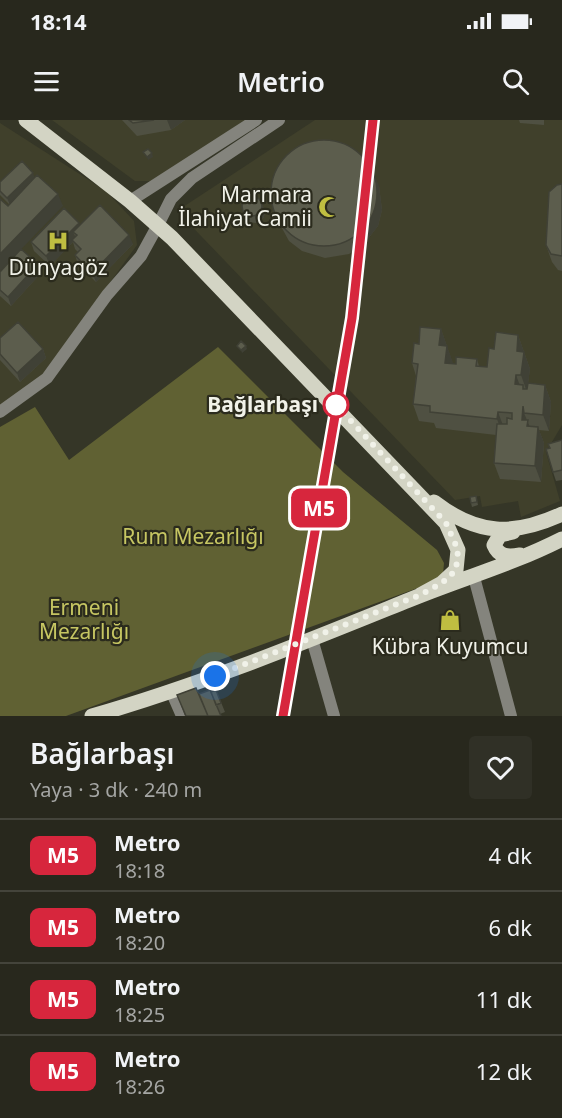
<!DOCTYPE html>
<html lang="tr">
<head>
<meta charset="utf-8">
<style>
  :root { --surface:#28281d; --page:#303026; --text:#f1f3f6; --muted:#a5a6a4; --line:#44443b }
  body { margin:0; font-family:"Noto Sans",sans-serif; background:var(--page); color:var(--text); height:100vh; display:flex; flex-direction:column; font-size:22px; white-space:nowrap }
  * { box-sizing:border-box; margin:0 }
  p { font-size:20px; color:var(--muted) }
  .icon { flex:none; width:33px; height:33px; fill:none; stroke:currentColor; stroke-width:2; stroke-linecap:round; stroke-linejoin:round }
  .map { position:relative; height:596px; overflow:hidden }
  .drawer { display:flex; flex-direction:column; background:var(--surface); flex:1 }
  .drawer>* { flex:none }
  .badge { padding:0 12px; border-radius:9px; font-size:21px; line-height:39px }
  .you { position:absolute; width:30px; height:30px; margin:-15px; border:4px solid #fff; border-radius:50%; background:#1a73e8; box-shadow:0 0 0 9px #1a73e833 }
  .map>.badge { position:absolute; translate:-50% -50%; box-shadow:0 0 0 3px #fff }
  .round { display:grid; place-items:center; flex:none; width:63px; height:63px; border-radius:6px; background:var(--page) }
  .overview { display:flex; align-items:center; justify-content:space-between; height:102px; padding:0 30px }
  h1 { font-size:28px; font-weight:600; line-height:45px }
  ul { padding:0; list-style:none }
  li { display:flex; align-items:center; gap:18px; height:72px; padding:0 30px; border-top:2px solid var(--line) }
  li div { flex:1 }
  li b { display:block; font-size:22px }
  li em { font-style:normal }
  li .badge { min-width:66px; font-weight:700; text-align:center }
  .status { display:flex; justify-content:space-between; align-items:center; height:42px; padding:0 30px; background:var(--surface); direction:ltr }
  .status svg { height:16px; fill:currentColor }
  header { display:flex; justify-content:space-between; align-items:center; height:78px; padding:0 30px; background:var(--surface); font-size:27px; font-weight:600 }
  .map>svg:first-child { display:block }
  .built { fill:#40402b }
  .green { fill:#606133 }
  .lines { fill:none; stroke-linecap:round; stroke-linejoin:round }
  .minor { stroke:#84847d; stroke-width:12 }
  .tertiary { stroke:#84847d; stroke-width:12 }
  .primary { stroke:#d3d4c4; stroke-width:15 }
  .wall { fill:#4f5042 }
  .shaded-wall { fill:#404136 }
  .building { fill:#5c5d4d; stroke:#404136; stroke-width:1.5 }
  .line-casing { stroke:#fff; stroke-width:14 }
  .line { stroke:#d7263d; stroke-width:9 }
  .walk { stroke:#f1f2e9; stroke-width:6; stroke-dasharray:0 10.8 }
  .stop-dot { fill:#fff; stroke:#d7263d; stroke-width:3 }
  .labels { text-anchor:middle; stroke-width:4.5; stroke-linejoin:round; paint-order:stroke }
  .poi-label { font-size:21px; fill:#f1f2e9; stroke:#2b2b1d }
  .stop-label { font-size:21px; font-weight:bold; fill:#f1f2e9; stroke:#2b2b1d; text-anchor:end }
  .park-label { font-size:21px; fill:#c6c662; stroke:#2b2b1d }
</style>
</head>
<body>
<div class="status"><b>18:14</b><svg viewBox="0 0 49 12"><path d="M0 12V9h3v3zM5 12V6h3v6zM10 12V3h3v9zM15 12V0h3v12zM26 1h20v11H26zM47 4h2v5h-2z"/></svg></div>
<header><svg class="icon" aria-label="menu" viewBox="0 0 24 24"><path d="M4 6h16M4 12h16M4 18h16"/></svg>Metrio<svg class="icon" aria-label="search" viewBox="0 0 24 24"><circle cx="10" cy="10" r="6"/><path d="M15 15l6 6"/></svg></header>
<div class="map">
<svg width="562" height="596" viewBox="0 0 562 596">
  <rect width="100%" height="100%" fill="#353627"/>
  <!-- built -->
  <path class="built" d="M52 0H246L151 61H135Z
    M315 0H562V305L546 332 560 381 521 397 518 381 482 387 480 376 455 380 177 91Z
    M0 3 106 71 134 101 137 125 43 255 0 288Z"/>
  <!-- green -->
  <path class="green" d="M218 227 343 352 437 430 444 443 443 454 426 465 66 596H0V307L35 287 69 340Z"/>
  <g class="lines">
    <!-- minor -->
    <path class="minor" d="M130 81 256 0
      M158 105 171 79 192 58 279 0
      M474 457 511 596
      M312 519 334 596
      M172 573 182 596"/>
    <!-- tertiary -->
    <path class="tertiary" d="M0 292 47 258 107 175 141 136 158 105"/>
    <!-- primary -->
    <path class="primary" d="M26 0 130 81 172 118 446 403 458 430 456 450 442 463 420 475
      M434 382C478 416 514 416 562 394
      M513 412 500 415 494 425C499 437 508 437 520 435
      M92 596C201 565 305 522 409 480 460 459 513 444 562 419"/>
  </g>
  <!-- wall -->
  <path class="wall" d="M122 0H185L171 10 137 16Z
    M519 0H544V5L520 3Z
    M35 58 63 86 9 84 0 75V62Z
    M562 64V151L558 150 552 142 546 125Z
    M379 66 382 90 378 106 363 125 349 134 325 138 302 131 289 121 277 99 273 87Z
    M242 88 265 90 264 97 257 103 249 102 244 95Z
    M80 105 133 124 96 162 78 144 75 135 78 132 75 129 73 122 50 146 34 131 31 122Z
    M0 152 41 153 11 186 0 176Z
    M441 209 453 244H456L477 239 479 246 487 247 494 229 518 215 530 249 528 263 545 265 551 282 549 311 539 310 544 323 541 362 500 359 494 343 496 315 436 308 434 303 419 301 413 284 416 256 412 243 419 224Z
    M0 218 43 229 46 238 20 262 0 240Z
    M562 320V360L556 361 553 352 550 328Z
    M476 376 478 385 472 387 471 383Z
    M216 570 225 592 220 594 221 596H185L177 575 199 574 211 572Z"/>
  <!-- shaded-wall -->
  <path class="shaded-wall" d="M167 0H185L171 10Z
    M152 33 153 37 148 40 147 37Z
    M33 53 35 59 10 85 7 78Z
    M374 54 379 66 382 90 378 106 363 125 359 113Z
    M58 74 63 86 0 151V134Z
    M262 84 265 90 264 97 257 103 255 97Z
    M79 103 82 112 77 115 73 112 76 118 72 120 73 122 50 146 46 136Z
    M129 115 133 124 96 162 92 153Z
    M38 144 41 153 11 186 8 177Z
    M441 209 447 226 439 225Z
    M518 215 530 249 527 272 521 255 517 231Z
    M246 226 247 229 242 233 241 230Z
    M447 226 453 243 451 260 445 243Z
    M43 229 46 238 20 262 17 253Z
    M516 255 522 271 515 264Z
    M545 265 551 282 549 311 543 295Z
    M523 286 524 293 534 317 522 300Z
    M498 292 504 308 503 316 497 299Z
    M538 307 544 323 541 362 535 346Z"/>
  <!-- building -->
  <path class="building" d="M129 0H154L133 3Z
    M271 73a53 53 0 1 1 106 0a53 53 0 1 1-106 0Z
    M148 29 152 33 147 37 143 32Z
    M22 41 33 53 7 78 0 71V62Z
    M37 55 58 74 0 134V79L8 86Z
    M562 64V136L551 134 546 125 549 72 557 65Z
    M242 86a10 10 0 1 1 20 0a10 10 0 1 1-20 0Z
    M100 85 129 115 92 153 75 135 81 129 72 120 77 115 73 112Z
    M64 88 79 103 46 136 31 122Z
    M21 129 38 144 8 177 0 170V152Z
    M18 202 43 229 17 253 0 234V218Z
    M420 207 441 209 439 225 447 226 445 243 456 244V237L477 239 476 246 487 247 489 228 494 229 496 212 518 215 517 231 524 232 521 255H516L515 264 523 265V269H527L528 263 545 265 543 295 524 293 523 286 522 300H528L527 306 538 307 535 346 494 343 497 304H507V298L512 299V293L498 292 497 299 430 292V286L413 284 418 244 412 243 414 223 419 224Z
    M241 221 246 226 241 230 237 226Z
    M562 320V350L553 352 546 329 550 328 548 324Z
    M476 376 477 382 471 383 470 377Z
    M196 568 208 596H186L177 575Z
    M210 570 221 596H208L199 574Z
    M216 570 221 583 216 585 211 572Z"/>
  <g class="lines">
    <defs>
      <path id="line" d="M283 596 352 198 373 0"/>
    </defs>
    <!-- line casing -->
    <use href="#line" class="line-casing"/>
    <!-- line -->
    <use href="#line" class="line"/>
    <!-- walk -->
    <path class="walk" d="M215 556 420 475 442 463 456 450 458 430 446 403 336 285"/>
  </g>
  <!-- icons -->
  <defs>
    <symbol id="mosque-bare" viewBox="-9 -9 18 18"><path d="M3.5-4.9A6 6 0 1 0 3.5 4.9A5 5 0 1 1 3.5-4.9Z" fill="#bfbe41" stroke="#2b2b1d" stroke-width="2.5" paint-order="stroke"/></symbol>
    <symbol id="hospital-bare" viewBox="-9 -9 18 18"><path d="M-5-5h3v3.5h4V-5h3V5h-3V1.5h-4V5h-3Z" fill="#bfbe41" stroke="#2b2b1d" stroke-width="2.5" paint-order="stroke"/></symbol>
    <symbol id="shop-bare" viewBox="-9 -9 18 18"><path d="M-5-2.5h2.3a2.7 3.5 0 0 1 5.4 0H5L5.5 6h-11ZM-1.5-2.5h3a1.5 2.3 0 0 0-3 0Z" fill="#bfbe41" stroke="#2b2b1d" stroke-width="2.5" paint-order="stroke"/></symbol>
  </defs>
  <g fill-rule="evenodd">
    <use href="#mosque-bare" x="314" y="72" width="30" height="30"/>
    <use href="#hospital-bare" x="43" y="106" width="30" height="30"/>
    <use href="#shop-bare" x="435" y="485" width="30" height="30"/>
  </g>
  <!-- markers -->
  <circle class="stop-dot" cx="336" cy="285" r="12"/>
  <g class="labels">
    <!-- poi labels -->
    <g class="poi-label">
      <text x="312" y="82" text-anchor="end">Marmara<tspan x="312" dy="24">İlahiyat Camii</tspan></text>
      <text x="58" y="155">Dünyagöz</text>
      <text x="450" y="534">Kübra Kuyumcu</text>
    </g>
    <!-- stop labels -->
    <g class="stop-label">
      <text x="318" y="292">Bağlarbaşı</text>
    </g>
    <!-- park labels -->
    <g class="park-label">
      <text x="193" y="424">Rum Mezarlığı</text>
      <text x="84" y="495">Ermeni<tspan x="84" dy="24">Mezarlığı</tspan></text>
    </g>
  </g>
</svg>
<div class="you" style="left:215px;top:556px"></div>
<b class="badge" style="left:319px;top:388px;background:#d7263d;color:#fff">M5</b>
</div>
<section class="drawer">
<div class="overview"><div><h1>Bağlarbaşı</h1><p>Yaya · 3 dk · 240 m</p></div><a class="round"><svg class="icon" aria-label="heart" viewBox="0 0 24 24"><path d="M12 20l-8-8c-3-5 5-10 8-4 3-6 11-1 8 4z"/></svg></a></div>
<ul>
<li><span class="badge" style="background:#d7263d;color:#fff">M5</span><div><b>Metro</b><p>18:18</p></div><em>4 dk</em></li>
<li><span class="badge" style="background:#d7263d;color:#fff">M5</span><div><b>Metro</b><p>18:20</p></div><em>6 dk</em></li>
<li><span class="badge" style="background:#d7263d;color:#fff">M5</span><div><b>Metro</b><p>18:25</p></div><em>11 dk</em></li>
<li><span class="badge" style="background:#d7263d;color:#fff">M5</span><div><b>Metro</b><p>18:26</p></div><em>12 dk</em></li>
</ul>
</section>
</body>
</html>
